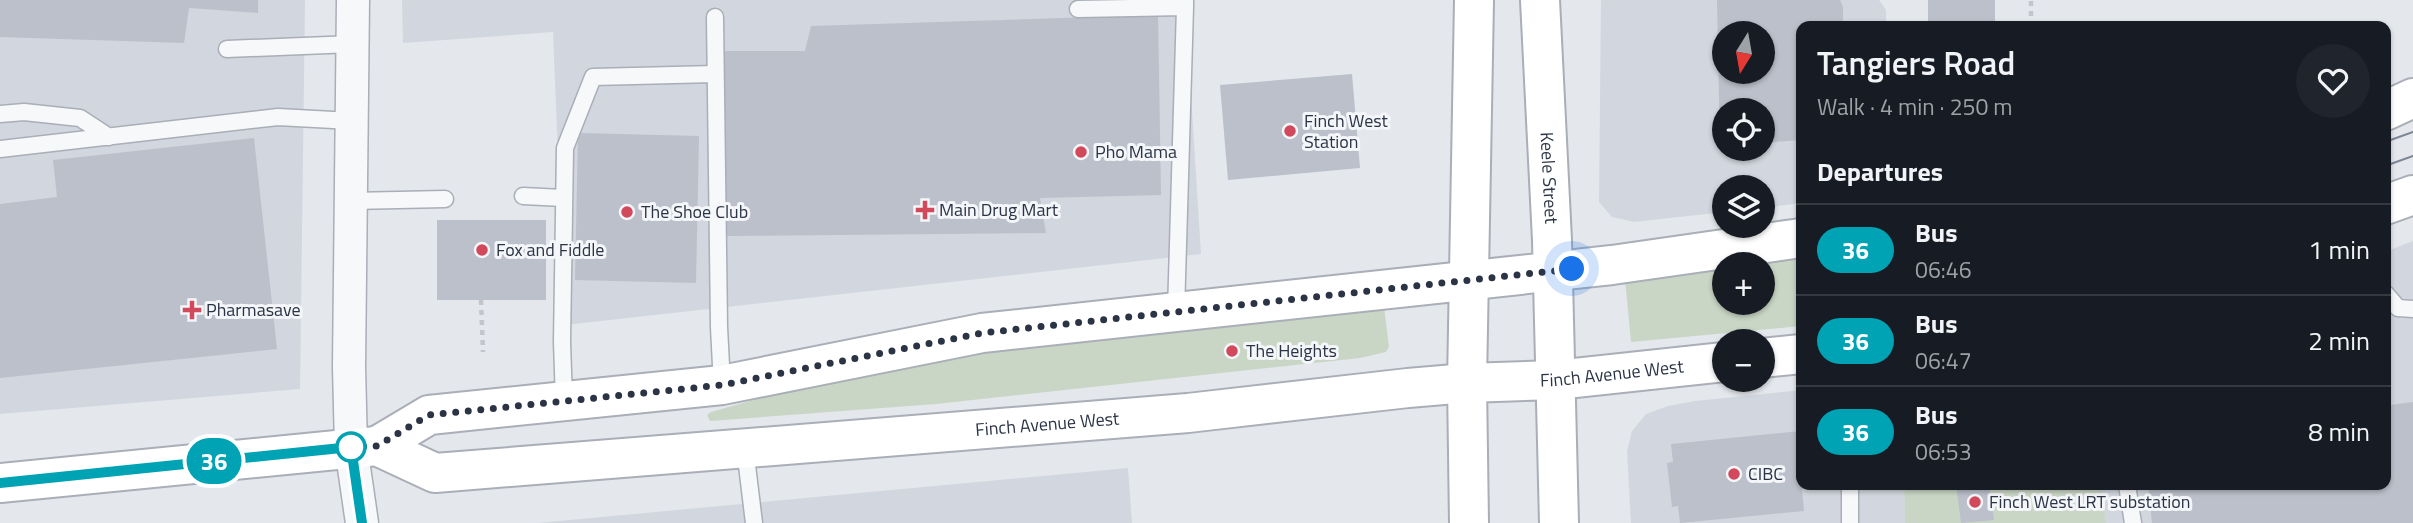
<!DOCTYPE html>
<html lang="en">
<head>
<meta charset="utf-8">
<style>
  :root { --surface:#171b24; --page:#20242c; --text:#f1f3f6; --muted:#9ea1a6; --line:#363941 }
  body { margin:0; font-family:"Titillium Web",sans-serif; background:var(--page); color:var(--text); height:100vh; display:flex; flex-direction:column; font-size:26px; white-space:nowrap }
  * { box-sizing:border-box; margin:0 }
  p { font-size:23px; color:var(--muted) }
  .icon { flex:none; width:38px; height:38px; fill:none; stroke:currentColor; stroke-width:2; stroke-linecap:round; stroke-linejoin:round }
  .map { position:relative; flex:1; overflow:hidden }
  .sheet { position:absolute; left:1796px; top:21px; width:595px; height:469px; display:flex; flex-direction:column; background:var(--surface); border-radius:14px; box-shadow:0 2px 5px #0004 }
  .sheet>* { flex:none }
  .badge { padding:0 14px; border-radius:23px; font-size:24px; line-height:46px }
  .needle { width:46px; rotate:191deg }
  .buttons { position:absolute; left:1712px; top:21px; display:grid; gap:14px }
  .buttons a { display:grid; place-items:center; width:63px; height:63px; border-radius:50%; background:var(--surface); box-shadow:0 2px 5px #0004; font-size:35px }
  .you { position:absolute; width:35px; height:35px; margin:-18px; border:5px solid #fff; border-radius:50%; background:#1a73e8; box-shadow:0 0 0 10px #1a73e833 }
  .map>.badge { position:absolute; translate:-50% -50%; box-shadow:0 0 0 4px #fff }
  h2 { padding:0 21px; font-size:26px; line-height:63px }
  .round { display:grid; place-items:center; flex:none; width:74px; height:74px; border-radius:37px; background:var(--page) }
  .overview { display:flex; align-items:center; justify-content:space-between; height:119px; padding:0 21px }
  h1 { font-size:33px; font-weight:600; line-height:52px }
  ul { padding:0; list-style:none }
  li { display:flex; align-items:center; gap:21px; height:91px; padding:0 21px; border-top:2px solid var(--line) }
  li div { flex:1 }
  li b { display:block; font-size:26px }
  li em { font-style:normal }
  li .badge { min-width:77px; font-weight:700; text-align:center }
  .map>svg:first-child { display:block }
  .built { fill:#d2d6de; fill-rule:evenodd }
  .green { fill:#c9d6c5 }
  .building { fill:#bbc0ca; fill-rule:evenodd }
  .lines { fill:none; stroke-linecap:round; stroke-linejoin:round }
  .service-casing { stroke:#a9aeb7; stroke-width:19 }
  .minor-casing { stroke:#a9aeb7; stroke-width:35 }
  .secondary-casing { stroke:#a9aeb7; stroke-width:42 }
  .path { stroke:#c2c5cb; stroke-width:4.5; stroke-dasharray:5 5; stroke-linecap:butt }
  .service { stroke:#f7f8fa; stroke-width:16 }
  .minor { stroke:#f7f8fa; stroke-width:32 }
  .secondary { stroke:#fff; stroke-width:38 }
  .tram { stroke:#7d8696; stroke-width:2 }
  .line-casing { stroke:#fff; stroke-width:16 }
  .line { stroke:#00a3b4; stroke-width:10 }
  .walk { stroke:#2b3445; stroke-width:7; stroke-dasharray:0 12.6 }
  .poi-dot { fill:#d1495b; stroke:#f4f6f9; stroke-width:2.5 }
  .stop-dot { fill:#fff; stroke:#00a3b4; stroke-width:3.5 }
  .labels { text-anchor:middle; stroke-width:6; stroke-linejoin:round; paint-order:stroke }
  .poi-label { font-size:18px; fill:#2b3445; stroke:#f4f6f9; text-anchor:start }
  .street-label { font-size:18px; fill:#2b3445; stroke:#f4f6f9 }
</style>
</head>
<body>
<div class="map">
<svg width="2413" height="523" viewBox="0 0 2413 523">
  <rect width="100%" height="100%" fill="#e4e7ec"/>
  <!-- built -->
  <path class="built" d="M0 0H305L300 389 0 414Z
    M402 0H1185L1201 254 565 325 553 32 403 43Z
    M1601 0H1879L1886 10V26H1801V203L1762 208V187H1724V212L1634 222 1612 217 1599 202ZM1724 33H1762V72H1724ZM1724 110H1762V149H1724Z
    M2413 241V523H2106L2101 485H2385V252Z
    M1801 390V485H1904L1905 523H1631L1627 451 1632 431 1646 414 1668 406 1695 401Z
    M1128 468 1132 523H538L709 507Z"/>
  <!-- green -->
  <path class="green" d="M1801 255V326L1631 342 1625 279 1724 265V303H1762V264H1728Z
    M1383 299 1389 347 1386 352 1360 358 936 404 710 421 707 415 711 412 831 378 934 358Z
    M1904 485H2101L2106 523H1905Z"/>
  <!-- building -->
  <path class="building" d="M0 0H258V13L189 8 184 43 0 37Z
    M1717 0H1840L1843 7V26H1801V140L1762 143V110H1724V147H1720ZM1724 33H1762V72H1724Z
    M1928 0H1995V26H1928Z
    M1158 15 1161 195 1040 198 1046 233 724 236 723 51H805L811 26Z
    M1352 74 1360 168 1228 180 1220 85Z
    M578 133 699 136 696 283 575 280Z
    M254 138 277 349 0 378V204L57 197 53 160Z
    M437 220H546V300H437Z
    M2385 374H2387L2390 405 2413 402V523H2152L2148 485H2385Z
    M1801 431V485H1821V487L1802 489 1804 511 1680 523 1678 506 1672 507 1667 463 1673 462 1671 444Z
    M1956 485H1989L1994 520 1961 523Z"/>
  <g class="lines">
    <defs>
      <path id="service" d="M1078 9 1185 7V0
        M715 17 719 327 722 385
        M227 49 353 44
        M0 114 24 112 80 118 109 137
        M0 149 278 117 352 121
        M523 196 563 198
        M351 201 445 199
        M2385 293 2398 308 2413 309
        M1176 312 1185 7
        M564 401 562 342 565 148 593 77 715 74
        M745 449 754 523
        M2127 485 2133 523
        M1850 523V485"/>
      <path id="minor" d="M353 0 349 367 351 447 362 523"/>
      <g id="secondary">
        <path id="s1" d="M1540 0 1552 240 1559 523"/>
        <path d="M2385 111 2413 98"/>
        <path d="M2385 205 2413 195"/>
        <path d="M1762 358 1801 354"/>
        <path d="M377 446 429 415 722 385 982 333 1612 265 1801 238"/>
        <path id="s2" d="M0 483 377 446 435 473 1188 413 1408 388 1467 383 1556 380 1724 362"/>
        <path d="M1469 523 1467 383 1474 0"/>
      </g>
    </defs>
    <!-- service casing -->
    <use href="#service" class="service-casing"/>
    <!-- minor casing -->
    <use href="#minor" class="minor-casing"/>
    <!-- secondary casing -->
    <use href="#secondary" class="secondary-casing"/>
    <!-- path -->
    <path class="path" d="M2031 26V0
      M481 300 483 352"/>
    <!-- service -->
    <use href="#service" class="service"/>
    <!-- minor -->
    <use href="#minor" class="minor"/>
    <!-- secondary -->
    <use href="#secondary" class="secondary"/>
    <!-- tram -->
    <path class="tram" d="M2385 142 2413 132
      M2385 166 2413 156"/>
  </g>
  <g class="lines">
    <defs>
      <path id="line" d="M0 483 351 447 362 523"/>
    </defs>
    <!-- line casing -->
    <use href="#line" class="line-casing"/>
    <!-- line -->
    <use href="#line" class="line"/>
    <!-- walk -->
    <path class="walk" d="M351 447 377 446 429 415 722 385 982 333 1572 269"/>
  </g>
  <!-- markers -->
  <g class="poi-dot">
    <circle cx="1290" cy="131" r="7"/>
    <circle cx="1081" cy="152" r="7"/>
    <path d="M921.5 199.5h7v7h7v7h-7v7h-7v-7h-7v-7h7z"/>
    <circle cx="627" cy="212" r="7"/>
    <circle cx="482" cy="250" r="7"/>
    <path d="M188.5 299.5h7v7h7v7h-7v7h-7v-7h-7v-7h7z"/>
    <circle cx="1232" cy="351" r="7"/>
    <circle cx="1734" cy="474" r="7"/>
    <circle cx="1975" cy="502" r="7"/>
  </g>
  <circle class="stop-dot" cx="351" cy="447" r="14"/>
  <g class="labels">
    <!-- poi labels -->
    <g class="poi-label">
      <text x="1304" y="127">Finch West<tspan x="1304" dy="21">Station</tspan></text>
      <text x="1095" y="158">Pho Mama</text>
      <text x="939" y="216">Main Drug Mart</text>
      <text x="641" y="218">The Shoe Club</text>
      <text x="496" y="256">Fox and Fiddle</text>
      <text x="206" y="316">Pharmasave</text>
      <text x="1246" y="357">The Heights</text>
      <text x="1748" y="480">CIBC</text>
      <text x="1989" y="508">Finch West LRT substation</text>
    </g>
    <!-- street labels -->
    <g class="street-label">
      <text dy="6" stroke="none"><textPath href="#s1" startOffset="178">Keele Street</textPath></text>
      <text dy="6" stroke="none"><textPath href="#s2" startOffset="1624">Finch Avenue West</textPath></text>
      <text dy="6" stroke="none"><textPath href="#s2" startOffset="1057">Finch Avenue West</textPath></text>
    </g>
  </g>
</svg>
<div class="buttons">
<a><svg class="needle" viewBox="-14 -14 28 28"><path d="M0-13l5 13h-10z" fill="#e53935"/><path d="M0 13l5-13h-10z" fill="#9ea1a6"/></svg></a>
<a><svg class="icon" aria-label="locate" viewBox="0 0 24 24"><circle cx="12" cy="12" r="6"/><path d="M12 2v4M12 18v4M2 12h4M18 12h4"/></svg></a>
<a><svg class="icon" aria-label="layers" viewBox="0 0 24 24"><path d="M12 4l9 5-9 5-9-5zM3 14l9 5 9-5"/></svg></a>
<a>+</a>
<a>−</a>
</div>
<div class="you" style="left:1572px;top:269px"></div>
<b class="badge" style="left:214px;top:461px;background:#00a3b4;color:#fff">36</b>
<section class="sheet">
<div class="overview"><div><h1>Tangiers Road</h1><p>Walk · 4 min · 250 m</p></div><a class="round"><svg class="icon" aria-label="heart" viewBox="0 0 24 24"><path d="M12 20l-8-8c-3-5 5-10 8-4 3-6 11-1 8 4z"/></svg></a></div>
<h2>Departures</h2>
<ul>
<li><span class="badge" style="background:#00a3b4;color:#fff">36</span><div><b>Bus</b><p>06:46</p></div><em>1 min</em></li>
<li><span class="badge" style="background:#00a3b4;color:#fff">36</span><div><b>Bus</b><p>06:47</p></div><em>2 min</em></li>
<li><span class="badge" style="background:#00a3b4;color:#fff">36</span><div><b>Bus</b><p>06:53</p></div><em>8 min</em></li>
</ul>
</section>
</div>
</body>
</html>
